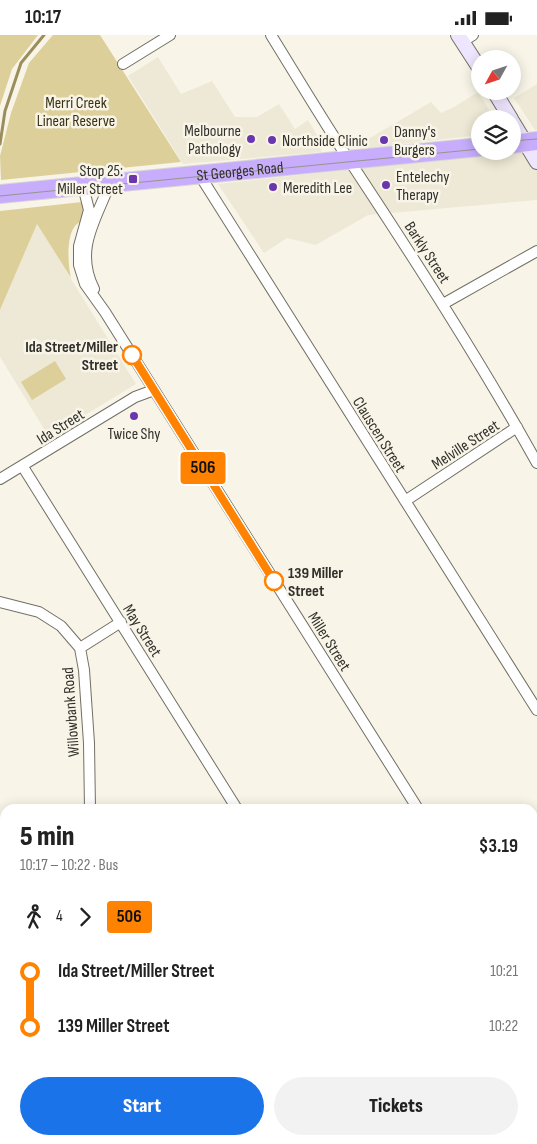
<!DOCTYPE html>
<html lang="en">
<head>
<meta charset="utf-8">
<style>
  :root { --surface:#fff; --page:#f2f2f2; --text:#222; --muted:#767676; --accent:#1a73e8 }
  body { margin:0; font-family:"Sofia Sans Condensed",sans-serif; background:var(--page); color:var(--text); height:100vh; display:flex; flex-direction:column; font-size:19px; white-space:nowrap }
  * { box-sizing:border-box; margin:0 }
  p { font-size:16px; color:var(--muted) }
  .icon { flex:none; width:28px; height:28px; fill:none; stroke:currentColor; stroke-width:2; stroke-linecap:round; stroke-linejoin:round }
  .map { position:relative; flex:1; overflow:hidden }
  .details { position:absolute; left:0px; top:769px; width:538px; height:341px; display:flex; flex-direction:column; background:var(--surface); border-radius:15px 15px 0 0; box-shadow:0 2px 12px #0003 }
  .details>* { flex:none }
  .badge { padding:0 10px; border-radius:4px; font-size:18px; line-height:32px }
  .needle { width:32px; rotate:230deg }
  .fabs { position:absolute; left:471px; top:15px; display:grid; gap:10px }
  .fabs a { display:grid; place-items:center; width:50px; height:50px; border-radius:50%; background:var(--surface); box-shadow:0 2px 12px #0003; font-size:25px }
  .map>.badge { position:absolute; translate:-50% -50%; box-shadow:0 0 0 2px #fff }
  .legs { display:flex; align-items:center; gap:8px; height:55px; padding:0 20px; font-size:16px }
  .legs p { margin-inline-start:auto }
  .summary { display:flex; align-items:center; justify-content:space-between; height:85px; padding:0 20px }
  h1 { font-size:28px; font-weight:800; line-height:38px }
  .action { display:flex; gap:10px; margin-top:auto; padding:10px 20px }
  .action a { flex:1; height:58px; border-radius:30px; background:var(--accent); color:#fff; font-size:20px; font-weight:800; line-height:58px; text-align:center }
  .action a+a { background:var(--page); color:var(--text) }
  ul { padding:0 20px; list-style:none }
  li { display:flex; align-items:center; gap:18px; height:55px; font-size:19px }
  li i { display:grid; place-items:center; width:8px; height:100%; margin:0 6px; background:currentColor }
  li i::after { content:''; width:12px; height:12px; margin:-6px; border:4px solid; border-radius:50%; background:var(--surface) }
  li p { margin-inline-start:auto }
  li:first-child i { background:linear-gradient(#0000 50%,currentColor 0) }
  li:last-child i { background:linear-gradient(currentColor 50%,#0000 0) }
  .status { display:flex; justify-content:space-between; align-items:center; height:35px; padding:0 25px; background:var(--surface); direction:ltr }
  .status svg { height:14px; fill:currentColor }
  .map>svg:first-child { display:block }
  .built { fill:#eee9d6 }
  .green { fill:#ddcf9a }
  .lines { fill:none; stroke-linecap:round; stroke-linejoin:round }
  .stream { stroke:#9b8e5b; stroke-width:3 }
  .street-casing { stroke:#726f64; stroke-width:12 }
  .secondary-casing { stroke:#726f64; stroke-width:16 }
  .highway-casing { stroke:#d6d6d5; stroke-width:20 }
  .street { stroke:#fff; stroke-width:10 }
  .secondary { stroke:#eee6fe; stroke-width:14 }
  .highway { stroke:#c7adfb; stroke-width:18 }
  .tram { stroke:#97958c; stroke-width:1 }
  .line-1-casing { stroke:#fff; stroke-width:11 }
  .line-1 { stroke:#ff8200; stroke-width:8 }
  .poi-dot { fill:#6936ad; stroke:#f8f5e8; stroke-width:2 }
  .stop-1-dot { fill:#fff; stroke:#ff8200; stroke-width:2.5 }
  .labels { text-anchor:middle; stroke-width:5; stroke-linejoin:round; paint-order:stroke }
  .park-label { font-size:16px; fill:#3a3212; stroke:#f8f5e8 }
  .poi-label { font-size:16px; fill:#31302b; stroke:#f8f5e8; text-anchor:start }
  .street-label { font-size:16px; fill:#31302b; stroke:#f8f5e8 }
  .stop-label { font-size:16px; font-weight:bold; fill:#31302b; stroke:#f8f5e8; text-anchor:end }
</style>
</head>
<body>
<div class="status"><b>10:17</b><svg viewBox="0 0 49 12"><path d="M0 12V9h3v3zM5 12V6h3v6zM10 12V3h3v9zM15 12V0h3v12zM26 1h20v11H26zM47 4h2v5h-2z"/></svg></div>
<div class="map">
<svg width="537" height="1109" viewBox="0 0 537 1109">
  <rect width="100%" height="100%" fill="#f8f5e8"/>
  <!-- built -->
  <path class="built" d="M158 22 181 59 212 46 235 82H257L279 69 295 94 308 85 323 110 321 117 183 129 128 41Z
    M537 49V95H535L514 63Z
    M478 57 495 84H480V100L360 114 358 110 431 67 441 78 454 72Z
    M537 114V165L368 180 316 210 287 203 264 218 218 149Z
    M37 189 136 349 49 402 0 322V275Z"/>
  <!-- green -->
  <path class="green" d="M0 0H38L12 34 0 71Z
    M53 0H100L181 127 1 145 0 121 11 78 29 28Z
    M82 167 84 184C82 186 77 188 75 191 66 202 68 230 71 243L37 189 0 275V176Z
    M55 326 66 344 32 365 21 347Z"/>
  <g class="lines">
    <!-- stream -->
    <path class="stream" d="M0 109 5 76 21 28 44 0"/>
    <defs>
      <path id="street" d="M271 0C297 42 322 84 349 125 415 225 479 324 537 428
        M462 7 473 0
        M123 29 170 0
        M199 139 537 675
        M83 151 89 175 79 211V230L85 249 105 277 418 774
        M94 254C74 214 96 185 110 148
        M443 269 537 216
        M23 432 237 774
        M0 444 135 362 154 355
        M405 466 517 392
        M0 567 39 577 61 591 80 613 84 635 89 708 90 774
        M80 613 121 587
        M0 876 5 885
        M532 952 537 959
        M532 964 537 971
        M532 993 537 991
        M0 1071 5 1068
        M113 1105 115 1109
        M149 1109 156 1105
        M348 1109 354 1105"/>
      <path id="secondary" d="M458 0 480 34
        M494 56 511 84
        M512 86 537 127"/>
      <g id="highway">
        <path d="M512 109 537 106"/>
        <path id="s1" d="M0 159 480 112"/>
      </g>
    </defs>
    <!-- street casing -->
    <use href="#street" class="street-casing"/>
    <!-- secondary casing -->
    <use href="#secondary" class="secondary-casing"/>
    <!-- highway casing -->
    <use href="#highway" class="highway-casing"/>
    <!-- street -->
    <use href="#street" class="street"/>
    <!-- secondary -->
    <use href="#secondary" class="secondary"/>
    <!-- highway -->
    <use href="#highway" class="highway"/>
    <!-- tram -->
    <path class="tram" d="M512 106 537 104
      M0 161 480 114"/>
  </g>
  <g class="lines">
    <defs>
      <path id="line-1" d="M132 320 274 546"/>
    </defs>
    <!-- line-1 casing -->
    <use href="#line-1" class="line-1-casing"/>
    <!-- line-1 -->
    <use href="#line-1" class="line-1"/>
  </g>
  <!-- markers -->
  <g class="poi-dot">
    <circle cx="251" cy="104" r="5"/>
    <circle cx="272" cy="105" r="5"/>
    <circle cx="384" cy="105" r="5"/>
    <rect x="128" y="139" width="10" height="10" rx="2.5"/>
    <circle cx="386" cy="150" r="5"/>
    <circle cx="273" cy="152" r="5"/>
    <circle cx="134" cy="381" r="5"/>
  </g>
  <g class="stop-1-dot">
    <circle cx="132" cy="320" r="9"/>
    <circle cx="274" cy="546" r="9"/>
  </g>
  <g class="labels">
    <!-- park labels -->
    <g class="park-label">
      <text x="76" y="73">Merri Creek<tspan x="76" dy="18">Linear Reserve</tspan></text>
    </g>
    <!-- poi labels -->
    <g class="poi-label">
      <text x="241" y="101" text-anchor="end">Melbourne<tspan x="241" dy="18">Pathology</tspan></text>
      <text x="394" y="102">Danny's<tspan x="394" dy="18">Burgers</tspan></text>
      <text x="282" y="111">Northside Clinic</text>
      <text x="123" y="141" text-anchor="end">Stop 25:<tspan x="123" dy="18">Miller Street</tspan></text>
      <text x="396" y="147">Entelechy<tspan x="396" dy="18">Therapy</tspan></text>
      <text x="283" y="158">Meredith Lee</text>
      <text x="134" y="404" text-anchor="middle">Twice Shy</text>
    </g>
    <!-- street labels -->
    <g class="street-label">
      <text dy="6" stroke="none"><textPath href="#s1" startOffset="241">St Georges Road</textPath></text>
      <text transform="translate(428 217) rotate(57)" y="6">Barkly Street</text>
      <text transform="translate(60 391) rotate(-32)" y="6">Ida Street</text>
      <text transform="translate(380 399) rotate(58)" y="6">Clauscen Street</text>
      <text transform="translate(465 409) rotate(-33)" y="6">Melville Street</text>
      <text transform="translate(143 595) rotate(58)" y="6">May Street</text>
      <text transform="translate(330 606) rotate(58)" y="6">Miller Street</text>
      <text transform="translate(70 677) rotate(-94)" y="6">Willowbank Road</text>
    </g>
    <!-- stop labels -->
    <g class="stop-label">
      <text x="118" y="317">Ida Street/Miller<tspan x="118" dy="18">Street</tspan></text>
      <text x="288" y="543" text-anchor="start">139 Miller<tspan x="288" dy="18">Street</tspan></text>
    </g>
  </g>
</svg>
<div class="fabs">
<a><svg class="needle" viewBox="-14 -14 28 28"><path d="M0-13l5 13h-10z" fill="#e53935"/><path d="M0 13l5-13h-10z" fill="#767676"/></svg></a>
<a><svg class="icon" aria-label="layers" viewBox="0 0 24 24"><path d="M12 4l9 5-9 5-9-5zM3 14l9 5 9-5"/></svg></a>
</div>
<b class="badge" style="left:203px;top:433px;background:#ff8200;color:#111">506</b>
<section class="details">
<div class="summary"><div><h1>5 min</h1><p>10:17 – 10:22 · Bus</p></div><b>$3.19</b></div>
<div class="legs"><svg class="icon" aria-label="walk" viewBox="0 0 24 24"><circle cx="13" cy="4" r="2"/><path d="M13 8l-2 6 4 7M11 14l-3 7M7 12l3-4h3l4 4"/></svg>4<svg class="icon" aria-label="forward" viewBox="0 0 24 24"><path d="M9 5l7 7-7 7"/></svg><b class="badge" style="background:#ff8200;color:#111">506</b></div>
<ul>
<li><i style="color:#ff8200"></i><b>Ida Street/Miller Street</b><p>10:21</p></li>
<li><i style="color:#ff8200"></i><b>139 Miller Street</b><p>10:22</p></li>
</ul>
<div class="action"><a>Start</a><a>Tickets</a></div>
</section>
</div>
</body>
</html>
